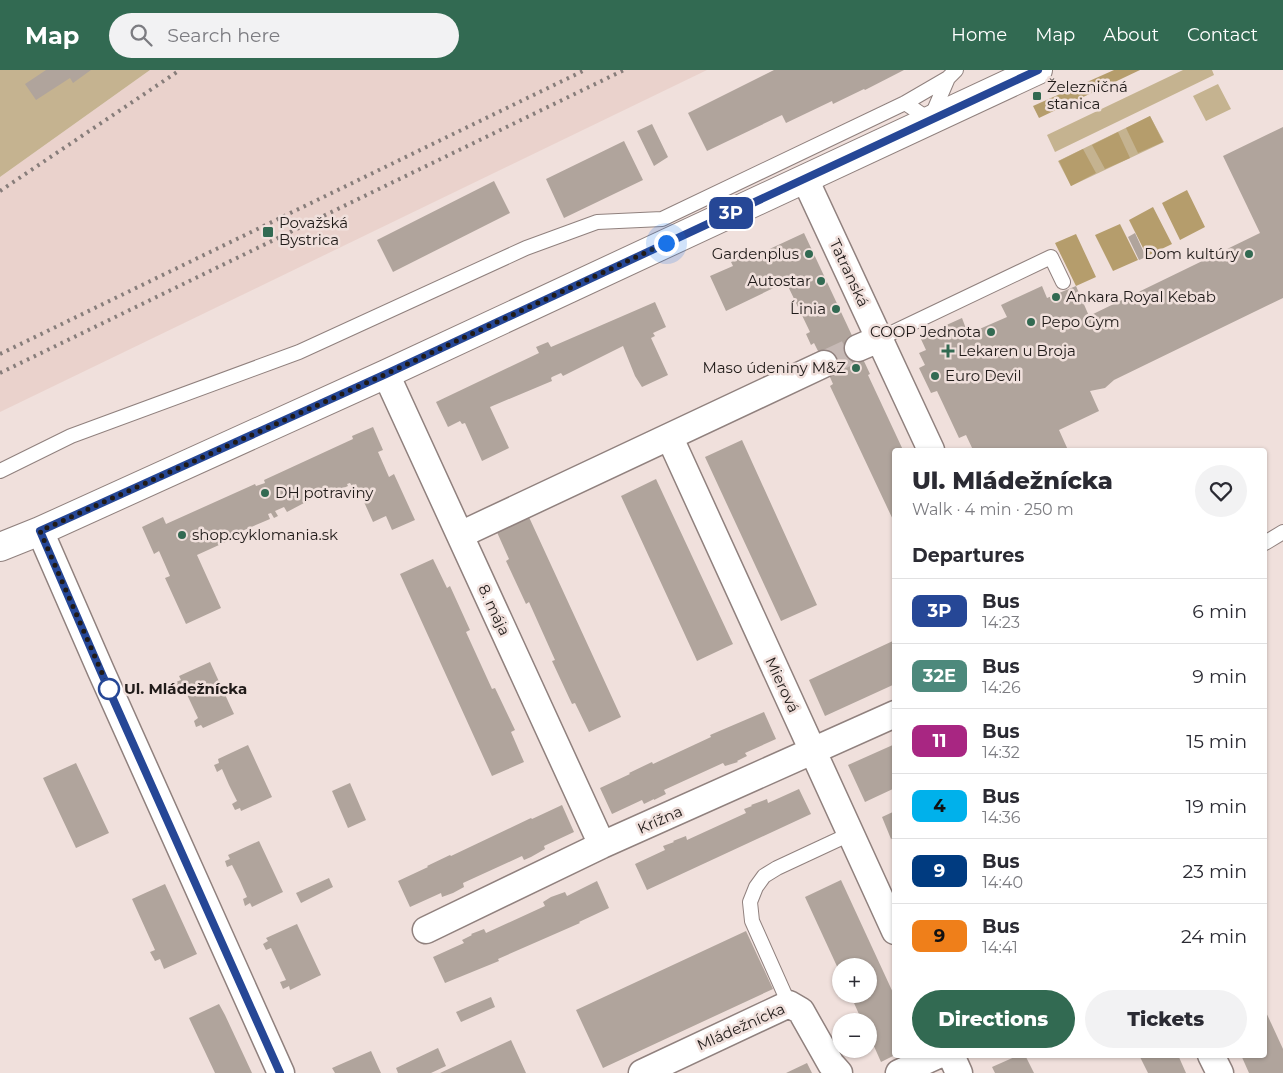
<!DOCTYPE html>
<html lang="en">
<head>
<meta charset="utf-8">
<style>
  :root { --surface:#fff; --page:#f2f2f3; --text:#2b2b33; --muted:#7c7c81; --line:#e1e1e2; --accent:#326a52 }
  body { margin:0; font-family:Montserrat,sans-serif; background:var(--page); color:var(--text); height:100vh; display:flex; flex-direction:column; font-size:19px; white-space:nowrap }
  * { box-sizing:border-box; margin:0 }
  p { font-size:16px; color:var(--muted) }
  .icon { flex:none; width:28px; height:28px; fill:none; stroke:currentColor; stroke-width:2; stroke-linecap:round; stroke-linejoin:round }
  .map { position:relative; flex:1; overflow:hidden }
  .side { position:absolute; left:892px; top:378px; width:375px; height:610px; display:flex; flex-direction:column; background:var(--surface); border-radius:5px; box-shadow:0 1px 4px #0004 }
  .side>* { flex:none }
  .badge { padding:0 10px; border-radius:8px; font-size:18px; line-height:32px }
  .buttons { position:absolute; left:832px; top:888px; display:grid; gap:10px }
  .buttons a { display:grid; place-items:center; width:45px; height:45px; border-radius:50%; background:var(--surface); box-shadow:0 1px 4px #0004; font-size:25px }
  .you { position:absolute; width:25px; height:25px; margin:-12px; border:4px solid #fff; border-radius:50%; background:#1a73e8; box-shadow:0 0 0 8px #1a73e833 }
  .map>.badge { position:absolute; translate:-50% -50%; box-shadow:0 0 0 2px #fff }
  h2 { padding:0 20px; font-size:19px; line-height:45px }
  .round { display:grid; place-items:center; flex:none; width:52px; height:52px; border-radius:26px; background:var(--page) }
  .overview { display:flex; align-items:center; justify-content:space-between; height:85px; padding:0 20px }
  h1 { font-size:24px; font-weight:800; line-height:38px }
  .button { display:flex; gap:10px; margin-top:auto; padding:10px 20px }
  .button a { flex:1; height:58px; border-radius:30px; background:var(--accent); color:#fff; font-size:20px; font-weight:800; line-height:58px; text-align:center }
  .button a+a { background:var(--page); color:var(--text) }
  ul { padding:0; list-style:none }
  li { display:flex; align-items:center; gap:15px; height:65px; padding:0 20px; border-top:1px solid var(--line) }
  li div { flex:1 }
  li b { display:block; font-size:19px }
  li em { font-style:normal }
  li .badge { min-width:55px; font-weight:700; text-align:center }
  header { display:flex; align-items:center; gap:30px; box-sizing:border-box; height:70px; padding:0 25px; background:var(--accent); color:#fff }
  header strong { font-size:24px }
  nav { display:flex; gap:28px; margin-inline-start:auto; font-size:18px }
  .search { width:350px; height:45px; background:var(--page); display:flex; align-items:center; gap:12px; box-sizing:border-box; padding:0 18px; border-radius:28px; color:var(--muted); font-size:19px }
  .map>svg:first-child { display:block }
  .built { fill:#ead2cc }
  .green { fill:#c5b390 }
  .forest { fill:#b59d6c }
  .building { fill:#b0a49c }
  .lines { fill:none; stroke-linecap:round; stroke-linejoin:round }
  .street-tunnel { stroke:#c6b9b5; stroke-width:26; stroke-dasharray:26 13; stroke-linecap:butt }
  .lane-casing { stroke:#90817e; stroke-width:16 }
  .street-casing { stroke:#90817e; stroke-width:29 }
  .secondary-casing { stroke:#90817e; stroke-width:30 }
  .lane { stroke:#fff; stroke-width:14 }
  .street { stroke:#fff; stroke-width:26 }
  .secondary { stroke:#fff; stroke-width:28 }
  .rail { stroke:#877d7a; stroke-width:4; stroke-dasharray:2.5 5; stroke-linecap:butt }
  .line-casing { stroke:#fff; stroke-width:11 }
  .line { stroke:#264796; stroke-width:8 }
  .walk { stroke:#201b19; stroke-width:5; stroke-dasharray:0 9 }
  .poi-dot { fill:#326a52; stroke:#f0e0dc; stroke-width:2 }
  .stop-dot { fill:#fff; stroke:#264796; stroke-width:2.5 }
  .labels { text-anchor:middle; stroke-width:5; stroke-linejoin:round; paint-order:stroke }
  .poi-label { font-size:15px; fill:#201b19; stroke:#f0e0dc; text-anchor:start }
  .street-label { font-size:15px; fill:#201b19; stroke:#f0e0dc }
  .stop-label { font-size:15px; font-weight:bold; fill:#201b19; stroke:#f0e0dc; text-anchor:start }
</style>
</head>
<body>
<header>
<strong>Map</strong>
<div class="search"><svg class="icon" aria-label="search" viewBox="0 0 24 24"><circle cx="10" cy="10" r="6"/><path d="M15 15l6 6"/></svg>Search here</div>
<nav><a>Home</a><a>Map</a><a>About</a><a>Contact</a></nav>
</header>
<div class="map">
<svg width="1283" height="1003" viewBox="0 0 1283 1003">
  <rect width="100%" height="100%" fill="#f0e0dc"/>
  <!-- built -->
  <path class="built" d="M150 0H707L0 342V107Z"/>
  <!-- green -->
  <path class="green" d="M0 0H150L0 107Z
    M1183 0H1212L1214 5 1055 82 1047 65Z
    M1218 14 1231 39 1206 51 1193 26Z
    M1150 46 1164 72 1071 116 1058 91Z"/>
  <!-- forest -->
  <path class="forest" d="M1114 0H1140L1039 48 1033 36Z
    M1150 46 1163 72 1138 83 1126 58Z
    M1118 62 1130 88 1105 99 1092 75Z
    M1083 79 1096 103 1071 116 1059 91Z
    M1187 120 1205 157 1180 170 1162 133Z
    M1153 137 1172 174 1147 186 1129 150Z
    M1120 154 1138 190 1113 201 1095 165Z
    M1076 164 1096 207 1076 216 1055 173Z"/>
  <!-- building -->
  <path class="building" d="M46 0H91L73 13 70 8 36 30 25 14Z
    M774 0H904L865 20 864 19 833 34 832 31 786 53 782 45 707 81 688 43Z
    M652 54 668 87 654 96 637 61Z
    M1283 57V228L1114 310 1105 318 1090 321 1099 341 1059 360 1068 380H973L966 365 959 368 937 321 931 323 919 298 925 295 919 283 926 280 920 267 962 248 968 264 1007 247 1001 235 1042 216 1047 228 1076 216 1089 246 1260 163 1223 86Z
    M624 71 643 110 564 148 546 109Z
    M494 111 510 143 393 202 377 170Z
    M804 163 870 304 868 305 903 380H895V454L830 316 833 314 821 287 814 273 811 275 806 264 810 262 786 212 726 241 710 206 733 196 731 192 742 187 744 191Z
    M1135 163 1146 187 1139 190 1128 167Z
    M655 232 666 257 653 263 655 266 651 268 668 305 642 317 635 306 623 276 563 306 561 303 552 307 551 308 552 311 490 337 509 378 482 391 465 353 462 354 460 351 448 357 436 332 539 283 536 277 548 272 551 277Z
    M373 357 383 380 378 382 389 407 394 404 415 450 392 460 386 446 373 452 356 414 352 416 350 413 347 414 348 416 323 427 321 424 287 442 284 437 275 441 278 446 274 448 271 443 268 444 270 449 228 467 230 470 197 485 221 538 186 554 165 508 170 506 159 481 154 484 142 457 163 447 166 454 255 414 256 416 265 413 264 410 353 369 352 366Z
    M742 370 817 535 781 551 705 387Z
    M656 409 733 574 697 591 621 426Z
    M528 445 621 647 589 662 575 633 572 634 552 591 555 590 529 532 526 534 506 491 509 489 496 460Z
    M433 489 447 518 450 516 470 560 466 562 492 619 495 618 515 660 511 662 524 692 492 706 400 504Z
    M895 570V614L825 646 809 610Z
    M210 592 234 644 203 658 201 655 196 657 194 651 198 648 183 616 178 618 176 612 181 610 179 606Z
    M764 642 776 669 745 683 747 686 737 691 738 692 725 696 723 693 664 720 666 724 654 730V729L644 734 642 730 612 744 600 718 630 704 629 703 652 692 653 694 711 667 710 665Z
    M895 674V718L865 732 848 695Z
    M248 675 272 727 241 741 240 738 235 740 232 734 237 731 229 715 222 699 217 702 214 695 219 693 218 689Z
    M76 693 109 763 76 778 43 708Z
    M350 713 366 750 348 758 332 721Z
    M799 719 811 744 647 820 635 794 665 780 663 776 674 772 673 771 686 766 687 770 746 743 744 739 752 736 751 735 767 729 768 733Z
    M562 735 574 762 544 776 545 779 531 787 524 790 522 786 463 813 464 817 453 823 442 827 441 823 410 837 398 811 428 797 427 796 450 785 451 786 531 748 532 749Z
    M895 741V767L891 769 882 747Z
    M259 771 283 822 252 837 250 833 245 836 243 829 247 827 240 811 232 795 227 797 225 791 230 789 228 785Z
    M329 808 333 817 301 833 296 823Z
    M841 810 895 927V985L881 992 869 965V951H862L850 924H869V896H841V905L805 827Z
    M597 811 609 838 579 852 580 853 498 889 499 891 445 913 433 887 464 873 462 870 472 865 471 864 484 859 486 863 545 836 543 832 551 827 565 822 567 826Z
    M165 814 197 884 164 899 160 889 155 891 150 882 155 880 132 829Z
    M297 854 321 905 290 920 289 916 283 919 280 912 286 910 271 878 266 880 263 874 268 871 266 868Z
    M746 861 773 919 603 998 576 940Z
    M491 927 495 937 461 952 456 942Z
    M219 934 225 945 252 1003H215L189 948Z
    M1265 940 1283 979V1003H1249L1241 985H1265Z
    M511 970 526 1003H440Z
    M438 978 446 996 431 1003H398L396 998Z
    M371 981 381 1003H335L332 998Z
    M1019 985H1025L1034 1003H995L992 997Z
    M1139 985H1178L1186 1003H1148Z
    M807 993 812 1003H786Z"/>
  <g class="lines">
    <!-- street-tunnel -->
    <path class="street-tunnel" d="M824 294 858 278"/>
    <defs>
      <path id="lane" d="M905 33 930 50 948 8 956 0
        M879 269 1051 187 1063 212
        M0 401 71 366 299 282 526 178 597 152 662 149 905 33 948 8
        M1265 473 1283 462
        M789 934 752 851 750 832 756 817 764 806 777 798 850 764"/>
      <path id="street" d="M805 109 931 380
        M858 278 879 269
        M386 304 602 775
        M670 368 895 861
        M40 461 101 601 281 1003
        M460 465 824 294
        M426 860 602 775 895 644
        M951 985 959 1003
        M1211 985 1220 1003
        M642 1003 789 934 801 941 831 994 839 1003
        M899 1003 938 985"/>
      <path id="secondary" d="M0 477 40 461 386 304 1038 0"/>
    </defs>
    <!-- lane casing -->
    <use href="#lane" class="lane-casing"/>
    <!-- street casing -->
    <use href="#street" class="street-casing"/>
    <!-- secondary casing -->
    <use href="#secondary" class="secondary-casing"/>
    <!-- lane -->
    <use href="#lane" class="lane"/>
    <!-- street -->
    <use href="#street" class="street"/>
    <!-- secondary -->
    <use href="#secondary" class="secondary"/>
    <!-- rail -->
    <path class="rail" d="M0 121 180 0
      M0 284 585 0
      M0 303 624 0"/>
  </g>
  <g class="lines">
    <defs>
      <path id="line" d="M280 1003 101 602 40 461 386 304 1038 0"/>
    </defs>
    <!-- line casing -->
    <use href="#line" class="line-casing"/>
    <!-- line -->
    <use href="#line" class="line"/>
    <!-- walk -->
    <path class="walk" d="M109 619 40 461 386 304 666 173"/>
  </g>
  <!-- markers -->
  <g class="poi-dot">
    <rect x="1032" y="21" width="10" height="10" rx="2.5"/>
    <rect x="262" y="156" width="12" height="12" rx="2.5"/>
    <circle cx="809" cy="184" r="5"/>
    <circle cx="1249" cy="184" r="5"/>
    <circle cx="821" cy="211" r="5"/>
    <circle cx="1056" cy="227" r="5"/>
    <circle cx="836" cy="239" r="5"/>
    <circle cx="1031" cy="252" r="5"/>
    <circle cx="991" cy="262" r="5"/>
    <path d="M945.5 273.5h5v5h5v5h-5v5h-5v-5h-5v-5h5z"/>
    <circle cx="856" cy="298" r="5"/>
    <circle cx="935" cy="306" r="5"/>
    <circle cx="265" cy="423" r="5"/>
    <circle cx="182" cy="465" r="5"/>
  </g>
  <circle class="stop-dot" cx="109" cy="619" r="10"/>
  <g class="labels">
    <!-- poi labels -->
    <g class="poi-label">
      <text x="1047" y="22">Železničná<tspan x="1047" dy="17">stanica</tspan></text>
      <text x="279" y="158">Považská<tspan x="279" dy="17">Bystrica</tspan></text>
      <text x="799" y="189" text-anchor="end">Gardenplus</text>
      <text x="1239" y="189" text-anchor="end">Dom kultúry</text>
      <text x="811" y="216" text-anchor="end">Autostar</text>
      <text x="1066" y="232">Ankara Royal Kebab</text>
      <text x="826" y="244" text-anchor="end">Ĺinia</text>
      <text x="1041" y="257">Pepo Gym</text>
      <text x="981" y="267" text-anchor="end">COOP Jednota</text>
      <text x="958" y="286">Lekaren u Broja</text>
      <text x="846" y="303" text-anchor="end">Maso údeniny M&amp;Z</text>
      <text x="945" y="311">Euro Devil</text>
      <text x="275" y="428">DH potraviny</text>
      <text x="192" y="470">shop.cyklomania.sk</text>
    </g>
    <!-- street labels -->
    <g class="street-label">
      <text transform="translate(849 203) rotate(65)" y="5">Tatranská</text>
      <text transform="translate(494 540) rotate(65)" y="5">8. mája</text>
      <text transform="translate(782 615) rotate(65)" y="5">Mierová</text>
      <text transform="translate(660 750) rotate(-24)" y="5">Krížna</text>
      <text transform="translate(741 957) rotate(-24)" y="5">Mládežnícka</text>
    </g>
    <!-- stop labels -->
    <g class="stop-label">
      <text x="124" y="624">Ul. Mládežnícka</text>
    </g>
  </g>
</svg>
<div class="buttons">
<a>+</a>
<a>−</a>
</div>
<div class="you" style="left:666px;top:173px"></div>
<b class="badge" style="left:731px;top:143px;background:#264796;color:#fff">3P</b>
<section class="side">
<div class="overview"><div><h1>Ul. Mládežnícka</h1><p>Walk · 4 min · 250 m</p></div><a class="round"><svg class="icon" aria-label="heart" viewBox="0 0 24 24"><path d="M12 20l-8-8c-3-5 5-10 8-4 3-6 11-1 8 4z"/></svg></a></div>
<h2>Departures</h2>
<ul>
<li><span class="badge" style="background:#264796;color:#fff">3P</span><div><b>Bus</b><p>14:23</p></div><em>6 min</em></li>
<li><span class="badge" style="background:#4d897c;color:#fff">32E</span><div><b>Bus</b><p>14:26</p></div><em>9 min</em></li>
<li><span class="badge" style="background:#a82682;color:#fff">11</span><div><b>Bus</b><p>14:32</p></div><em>15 min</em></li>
<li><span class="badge" style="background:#00b1eb;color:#111">4</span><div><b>Bus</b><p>14:36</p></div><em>19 min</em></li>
<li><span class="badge" style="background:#003b80;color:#fff">9</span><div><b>Bus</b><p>14:40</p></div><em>23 min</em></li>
<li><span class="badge" style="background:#ef7f1a;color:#111">9</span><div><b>Bus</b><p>14:41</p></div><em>24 min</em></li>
</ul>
<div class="button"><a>Directions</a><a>Tickets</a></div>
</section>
</div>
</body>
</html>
